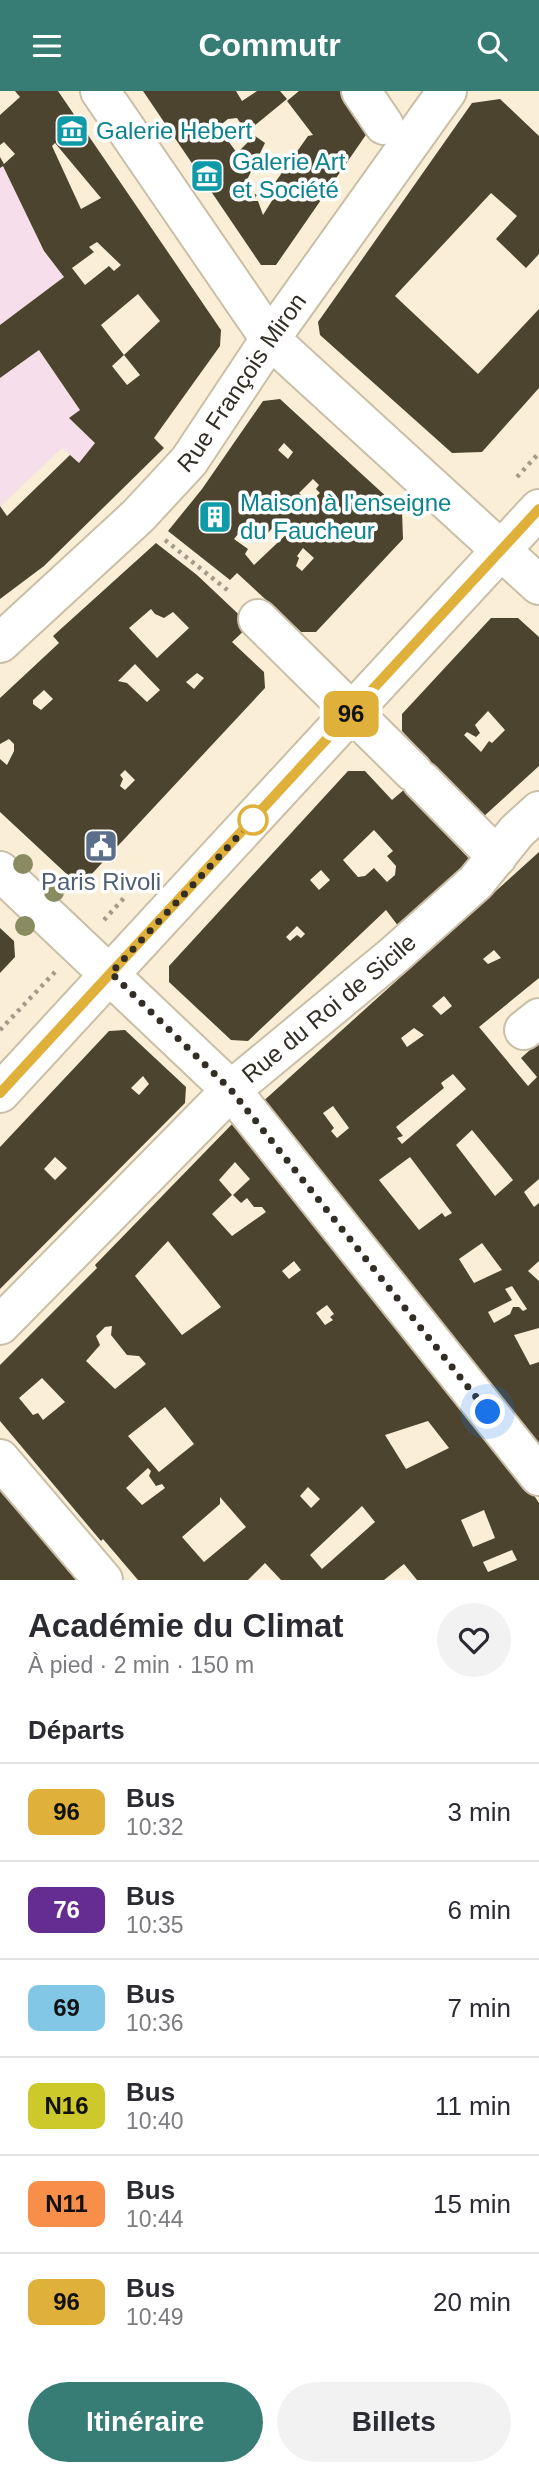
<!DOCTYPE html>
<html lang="fr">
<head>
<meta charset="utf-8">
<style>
  :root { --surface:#fff; --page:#f2f2f3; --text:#2b2b33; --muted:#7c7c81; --line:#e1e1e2; --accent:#377d75 }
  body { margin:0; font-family:Helvetica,sans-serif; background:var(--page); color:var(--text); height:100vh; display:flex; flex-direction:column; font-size:26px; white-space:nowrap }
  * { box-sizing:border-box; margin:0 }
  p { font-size:23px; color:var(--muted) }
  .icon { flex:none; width:38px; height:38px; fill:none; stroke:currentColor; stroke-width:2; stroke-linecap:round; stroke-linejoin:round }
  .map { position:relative; height:1489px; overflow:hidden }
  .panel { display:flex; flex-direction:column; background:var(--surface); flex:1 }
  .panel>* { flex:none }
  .badge { padding:0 14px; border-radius:10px; font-size:24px; line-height:46px }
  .you { position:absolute; width:35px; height:35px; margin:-18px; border:5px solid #fff; border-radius:50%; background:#1a73e8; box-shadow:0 0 0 10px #1a73e833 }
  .map>.badge { position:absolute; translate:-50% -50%; box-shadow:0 0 0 4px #fff }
  h2 { padding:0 28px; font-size:26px; line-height:63px }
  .round { display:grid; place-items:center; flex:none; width:74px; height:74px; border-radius:37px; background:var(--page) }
  .overview { display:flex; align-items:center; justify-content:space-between; height:119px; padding:0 28px }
  h1 { font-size:33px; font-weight:700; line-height:52px }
  .action { display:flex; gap:14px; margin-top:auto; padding:14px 28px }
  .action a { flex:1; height:80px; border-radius:42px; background:var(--accent); color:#fff; font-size:28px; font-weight:700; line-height:80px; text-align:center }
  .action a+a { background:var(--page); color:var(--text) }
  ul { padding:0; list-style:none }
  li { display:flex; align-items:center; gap:21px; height:98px; padding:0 28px; border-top:2px solid var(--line) }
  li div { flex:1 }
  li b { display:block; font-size:26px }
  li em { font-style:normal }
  li .badge { min-width:77px; font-weight:700; text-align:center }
  header { display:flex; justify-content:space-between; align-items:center; height:91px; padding:0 28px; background:var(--accent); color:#fff; font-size:32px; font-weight:700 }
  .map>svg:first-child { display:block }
  .education { fill:#f6dfeb }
  .building { fill:#4c442f; fill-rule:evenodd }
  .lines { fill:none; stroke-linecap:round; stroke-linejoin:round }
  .minor-casing { stroke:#c9bfa7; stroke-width:42 }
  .path { stroke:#a39b89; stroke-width:4.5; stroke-dasharray:3.5 5; stroke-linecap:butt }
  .minor { stroke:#fff; stroke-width:38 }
  .tree { fill:#898c60 }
  .line-casing { stroke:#fff; stroke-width:16 }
  .line { stroke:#dfb03a; stroke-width:10 }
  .walk { stroke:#322e25; stroke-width:7; stroke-dasharray:0 12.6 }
  .stop-dot { fill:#fff; stroke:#dfb03a; stroke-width:3.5 }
  .labels { text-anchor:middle; stroke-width:7; stroke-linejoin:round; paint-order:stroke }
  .culture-label { font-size:24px; fill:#0d838f; stroke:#fff; text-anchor:start }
  .street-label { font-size:24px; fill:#322e25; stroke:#fff }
  .service-label { font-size:24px; fill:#4e5e75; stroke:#fff }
</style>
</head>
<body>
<header><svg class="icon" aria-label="menu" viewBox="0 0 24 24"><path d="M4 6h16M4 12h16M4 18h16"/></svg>Commutr<svg class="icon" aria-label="search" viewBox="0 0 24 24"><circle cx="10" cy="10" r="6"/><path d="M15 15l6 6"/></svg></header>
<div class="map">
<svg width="539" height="1489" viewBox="0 0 539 1489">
  <rect width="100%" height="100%" fill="#faefd6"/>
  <!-- education -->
  <path class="education" d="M0 66 44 161 64 186 0 234Z
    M39 259 80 319 69 327 95 352 79 372 62 357 0 416V287Z"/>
  <!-- building -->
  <path class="building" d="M15 0H58L221 239 220 255 154 347 164 357 44 475 0 508V415L7 425 70 364 79 372 95 352 69 327 80 319 39 259 0 287V234L64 186 44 160 3 75 0 77V66L4 73 15 63 4 51 0 54V24L20 6ZM55 52 101 107 81 118 52 55ZM97 151 121 174 114 180 109 175 85 194 72 177 94 161 89 156ZM138 203 160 230 124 264 140 284 127 294 112 275 124 264 101 234Z
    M143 0H236L242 10 257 0H280L287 8 248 40 265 52 243 97 257 104 253 110H258L263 124 280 97 274 93 308 45 313 44 287 10 299 0H340L370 38 276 174H261ZM237 27 251 48 237 62 218 36 228 28Z
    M500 8 539 45V163L526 177 496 148 517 125 491 102 395 205 478 283 539 218V297L482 361 452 362 320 244 318 231 472 12Z
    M280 308 402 420 403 448 316 541H301L237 482 230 489 168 440 202 398 263 310ZM284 352 293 361 288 368 278 359ZM313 388 319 394 316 398 320 402 309 412 299 402ZM280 428 292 438 254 474 245 463 248 458 234 448 247 432 263 448ZM303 457 314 467 302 480 296 475 299 467 297 465Z
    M156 452 197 484 250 534 232 551 264 581 265 597 88 787 72 788 0 721V668L7 674 14 660V653L9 648 0 653V607L59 552 53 545ZM151 518 155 523 164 527 173 521 189 537 157 567 129 537ZM135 573 160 599 147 611 127 592 118 590ZM197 582 204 587 194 598 186 591ZM44 599 53 608 41 619 33 613V609ZM125 679 135 689 125 699 120 695 123 688 120 684Z
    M491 527H518L539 546V675L483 726 402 640V623ZM488 620 505 639 492 652 489 650 481 661 464 644 467 641 476 646 480 642 475 634Z
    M348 680H365L392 709 405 698 473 772 399 836 386 819 248 950 231 949 169 891V875ZM374 739 393 760 387 765 396 775 395 784 387 791 374 777 365 785 358 786 343 769ZM321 779 330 789 319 799 310 789ZM297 835 305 843 301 847 297 844 290 850 286 846Z
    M539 761V887L479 936 528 995 537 986 521 967 539 951V1088L524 1101 534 1116 539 1112V1170L528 1180 539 1190V1237L514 1244 530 1274 539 1271V1357L393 1170 259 1014ZM494 859 501 867 488 873 483 868ZM444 905 452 915 441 924 432 915ZM414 937 424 944 407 956 401 947ZM453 983 466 998 402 1053 397 1047 403 1045 396 1036 444 997 441 992ZM333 1015 349 1037 337 1047 331 1040 334 1037 323 1022ZM472 1039 513 1089 495 1105 456 1054ZM410 1066 452 1122 445 1126 442 1122 419 1139 379 1089ZM482 1152 502 1179 474 1192 459 1168ZM512 1195 527 1218 523 1220 519 1216H513L510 1223 494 1232 488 1221 512 1209 505 1198Z
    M0 837 14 850 15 866 0 882Z
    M125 939 186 996 185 1012 0 1198V1056L109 940ZM143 985 149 993 139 1004 131 997ZM55 1066 67 1077 55 1089 44 1078Z
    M237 1028 327 1143 323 1146 529 1397 539 1412V1489H417L404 1473 384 1489H281L265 1472 248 1489H138L103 1448 101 1450 0 1330V1274L97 1177 95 1174ZM235 1071 250 1088 233 1104 241 1112 247 1107 254 1116H262L266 1121 232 1145 212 1123 232 1104 219 1089ZM168 1150 221 1216 182 1244 135 1185ZM294 1170 301 1179 289 1188 282 1180ZM327 1214 334 1223 330 1226 333 1229 325 1234 316 1222ZM112 1235 111 1244 127 1264 139 1265 146 1273 115 1298 86 1270 100 1254 96 1245 105 1236ZM42 1287 65 1311 43 1329 38 1322 33 1324 19 1307ZM165 1316 194 1353 159 1381 128 1345ZM428 1330 449 1357 406 1378 385 1344ZM148 1377 151 1380 149 1385 156 1395 162 1393 165 1397 142 1414 126 1397ZM308 1396 320 1408 311 1417 300 1405ZM220 1406 246 1436 204 1471 182 1446 220 1413ZM362 1415 375 1431 322 1478 310 1464ZM484 1419 495 1447 473 1456 461 1429ZM512 1459 517 1469 488 1481 483 1471Z
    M0 1394 81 1489H0Z"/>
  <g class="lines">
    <defs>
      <g id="minor">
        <path d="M100 0 270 248 539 494"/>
        <path d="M361 0 384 34"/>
        <path d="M258 528 413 681"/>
        <path id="s1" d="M0 552 138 425 189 370 270 248 447 0"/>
        <path d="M422 690 497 766"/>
        <path d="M0 780 231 999 539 1385"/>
        <path d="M524 939 539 927"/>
        <path d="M0 1002 539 418"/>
        <path id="s2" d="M0 1234 231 999 393 865 476 791 517 740 539 720"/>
        <path d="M0 1368 103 1489"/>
      </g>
    </defs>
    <!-- minor casing -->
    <use href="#minor" class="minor-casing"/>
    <!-- path -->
    <path class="path" d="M517 386 539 362
      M165 449 231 502
      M104 829 124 807
      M0 939 55 881"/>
    <!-- minor -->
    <use href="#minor" class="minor"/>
  </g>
  <!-- trees -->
  <g class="tree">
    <circle cx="23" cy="773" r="10"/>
    <circle cx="54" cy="801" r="10"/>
    <circle cx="25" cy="835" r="10"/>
  </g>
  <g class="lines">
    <defs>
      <path id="line" d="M0 1002 539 418"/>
    </defs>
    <!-- line casing -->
    <use href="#line" class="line-casing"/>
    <!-- line -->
    <use href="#line" class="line"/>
    <!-- walk -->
    <path class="walk" d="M253 729 111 882 231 999 488 1321"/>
  </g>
  <!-- icons -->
  <defs>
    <symbol id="museum-square" viewBox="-11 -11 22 22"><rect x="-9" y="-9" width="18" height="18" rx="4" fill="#0f9aa8" stroke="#fff"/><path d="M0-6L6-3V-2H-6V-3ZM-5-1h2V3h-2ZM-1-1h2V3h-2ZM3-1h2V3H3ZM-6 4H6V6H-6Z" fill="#fff"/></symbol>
    <symbol id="building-square" viewBox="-11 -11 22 22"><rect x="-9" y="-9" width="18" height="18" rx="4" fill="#0f9aa8" stroke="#fff"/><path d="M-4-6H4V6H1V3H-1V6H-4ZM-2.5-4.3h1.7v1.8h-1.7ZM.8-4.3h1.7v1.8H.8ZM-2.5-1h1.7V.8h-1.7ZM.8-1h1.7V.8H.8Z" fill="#fff"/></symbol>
    <symbol id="civic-square" viewBox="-11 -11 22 22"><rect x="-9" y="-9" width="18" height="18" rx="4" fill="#5c6f8a" stroke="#fff"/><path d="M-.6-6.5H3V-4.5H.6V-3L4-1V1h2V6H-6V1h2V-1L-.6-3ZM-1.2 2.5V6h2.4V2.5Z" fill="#fff"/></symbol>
  </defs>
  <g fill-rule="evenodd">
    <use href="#museum-square" x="53" y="21" width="38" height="38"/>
    <use href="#museum-square" x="188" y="66" width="38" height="38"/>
    <use href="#building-square" x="196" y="407" width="38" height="38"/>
    <use href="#civic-square" x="82" y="736" width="38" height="38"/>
  </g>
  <!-- markers -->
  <circle class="stop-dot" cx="253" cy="729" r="14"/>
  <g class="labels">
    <!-- culture labels -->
    <g class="culture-label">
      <text x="96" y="48">Galerie Hebert</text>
      <text x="232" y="79">Galerie Art<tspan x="232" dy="28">et Société</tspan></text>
      <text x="240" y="420">Maison à l'enseigne<tspan x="240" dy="28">du Faucheur</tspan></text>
    </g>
    <!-- street labels -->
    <g class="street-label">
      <text dy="8" stroke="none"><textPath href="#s1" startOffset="357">Rue François Miron</textPath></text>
      <text dy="8" stroke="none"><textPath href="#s2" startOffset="457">Rue du Roi de Sicile</textPath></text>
    </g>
    <!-- service labels -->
    <g class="service-label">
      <text x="101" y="799">Paris Rivoli</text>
    </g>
  </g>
</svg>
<div class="you" style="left:488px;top:1321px"></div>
<b class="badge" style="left:351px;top:623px;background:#dfb03a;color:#111">96</b>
</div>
<section class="panel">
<div class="overview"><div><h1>Académie du Climat</h1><p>À pied · 2 min · 150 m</p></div><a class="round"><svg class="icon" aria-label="heart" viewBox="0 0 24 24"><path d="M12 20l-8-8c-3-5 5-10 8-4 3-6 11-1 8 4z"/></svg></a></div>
<h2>Départs</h2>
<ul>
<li><span class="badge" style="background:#dfb03a;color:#111">96</span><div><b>Bus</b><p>10:32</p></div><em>3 min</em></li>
<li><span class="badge" style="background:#652d91;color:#fff">76</span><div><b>Bus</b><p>10:35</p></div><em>6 min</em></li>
<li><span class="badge" style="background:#82c8e6;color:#111">69</span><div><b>Bus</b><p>10:36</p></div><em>7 min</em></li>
<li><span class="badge" style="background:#cec92a;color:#111">N16</span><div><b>Bus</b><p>10:40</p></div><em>11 min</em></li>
<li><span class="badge" style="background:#f78f4b;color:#111">N11</span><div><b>Bus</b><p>10:44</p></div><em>15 min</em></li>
<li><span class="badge" style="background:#dfb03a;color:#111">96</span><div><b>Bus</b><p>10:49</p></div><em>20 min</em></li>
</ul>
<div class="action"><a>Itinéraire</a><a>Billets</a></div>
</section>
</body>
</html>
